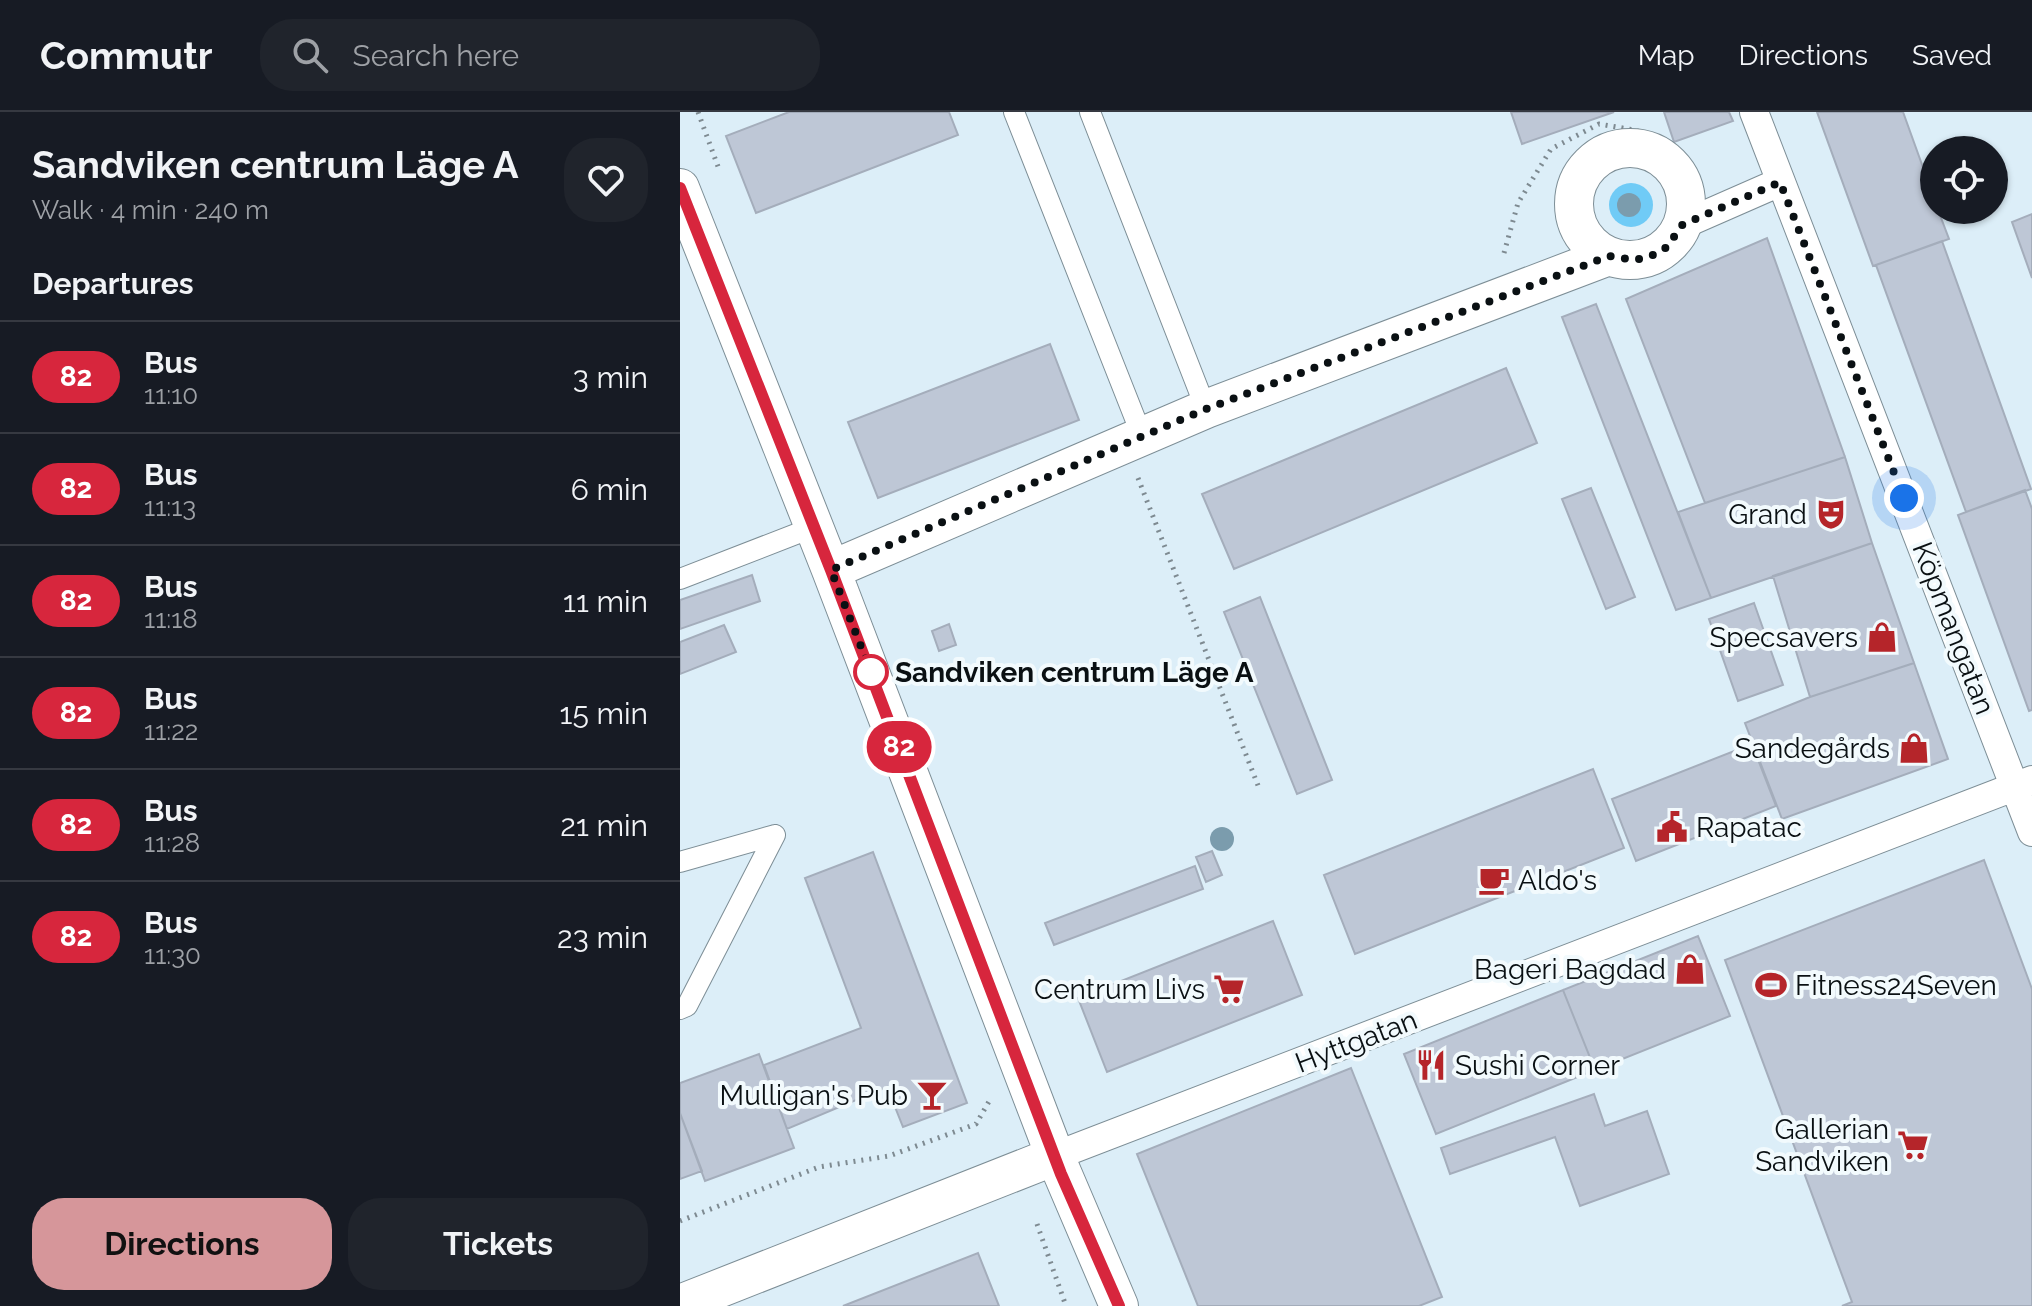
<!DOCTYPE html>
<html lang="en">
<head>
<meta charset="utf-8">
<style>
  :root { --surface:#171b24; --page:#20242c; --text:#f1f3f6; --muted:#9ea1a6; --line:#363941; --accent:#d6969a }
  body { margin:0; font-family:Raleway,sans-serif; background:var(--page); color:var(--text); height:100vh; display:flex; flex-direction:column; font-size:30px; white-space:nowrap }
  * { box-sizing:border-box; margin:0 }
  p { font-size:26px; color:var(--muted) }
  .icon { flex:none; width:44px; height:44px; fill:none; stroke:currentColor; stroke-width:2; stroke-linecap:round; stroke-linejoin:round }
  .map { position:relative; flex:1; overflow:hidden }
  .details { display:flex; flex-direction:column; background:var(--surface); width:680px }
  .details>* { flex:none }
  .badge { padding:0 16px; border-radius:26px; font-size:28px; line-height:52px }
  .buttons { position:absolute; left:1240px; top:24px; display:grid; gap:16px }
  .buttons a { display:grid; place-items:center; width:88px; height:88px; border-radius:50%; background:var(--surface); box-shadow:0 2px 6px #0004; font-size:40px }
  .you { position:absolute; width:40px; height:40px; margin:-20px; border:6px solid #fff; border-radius:50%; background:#1a73e8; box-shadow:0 0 0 12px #1a73e833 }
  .map>.badge { position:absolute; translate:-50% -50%; box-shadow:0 0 0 4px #fff }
  h2 { padding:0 32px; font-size:30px; line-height:72px }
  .round { display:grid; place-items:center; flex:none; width:84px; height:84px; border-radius:32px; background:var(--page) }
  .summary { display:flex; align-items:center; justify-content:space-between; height:136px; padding:0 32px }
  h1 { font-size:38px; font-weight:700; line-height:60px }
  .cta { display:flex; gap:16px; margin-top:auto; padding:16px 32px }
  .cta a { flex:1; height:92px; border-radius:32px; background:var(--accent); color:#111; font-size:32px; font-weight:700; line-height:92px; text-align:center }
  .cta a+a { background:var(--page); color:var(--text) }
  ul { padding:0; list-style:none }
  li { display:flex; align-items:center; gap:24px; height:112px; padding:0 32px; border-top:2px solid var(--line) }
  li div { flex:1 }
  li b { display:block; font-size:30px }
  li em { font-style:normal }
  li .badge { min-width:88px; font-weight:700; text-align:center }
  header { display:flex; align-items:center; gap:48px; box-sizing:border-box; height:112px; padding:0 40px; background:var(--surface); border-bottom:2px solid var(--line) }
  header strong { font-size:38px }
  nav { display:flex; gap:44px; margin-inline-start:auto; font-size:28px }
  .search { width:560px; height:72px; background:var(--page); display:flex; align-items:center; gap:20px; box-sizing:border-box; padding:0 28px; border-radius:32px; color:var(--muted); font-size:30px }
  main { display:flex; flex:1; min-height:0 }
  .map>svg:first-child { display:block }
  .green { fill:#70cbf6 }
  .building { fill:#bec7d6; stroke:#a4adbb; stroke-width:2 }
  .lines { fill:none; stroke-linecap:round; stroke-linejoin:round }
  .service-casing { stroke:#7d8e96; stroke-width:22 }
  .pedestrian-casing { stroke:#7d8e96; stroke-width:30 }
  .minor-casing { stroke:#7d8e96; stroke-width:40 }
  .path { stroke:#7e8a91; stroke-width:5; stroke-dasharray:2 6; stroke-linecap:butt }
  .service { stroke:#fff; stroke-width:20 }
  .pedestrian { stroke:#fff; stroke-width:28 }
  .minor { stroke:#fff; stroke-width:38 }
  .tree { fill:#7b9cad }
  .line-casing { stroke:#fff; stroke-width:18 }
  .line { stroke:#d7263d; stroke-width:12 }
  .walk { stroke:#0a1013; stroke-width:8; stroke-dasharray:0 14.4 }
  .stop-dot { fill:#fff; stroke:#d7263d; stroke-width:4 }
  .labels { text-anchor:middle; stroke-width:8; stroke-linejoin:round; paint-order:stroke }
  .poi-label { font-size:28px; fill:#0a1013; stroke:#f2fafd; text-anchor:end }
  .street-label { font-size:28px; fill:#0a1013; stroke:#f2fafd }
  .stop-label { font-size:28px; font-weight:bold; fill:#0a1013; stroke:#f2fafd; text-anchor:start }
</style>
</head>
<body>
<header>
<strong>Commutr</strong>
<div class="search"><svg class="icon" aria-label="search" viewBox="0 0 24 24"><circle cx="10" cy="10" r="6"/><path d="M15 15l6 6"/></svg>Search here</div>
<nav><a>Map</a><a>Directions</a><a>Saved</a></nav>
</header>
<main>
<section class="details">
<div class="summary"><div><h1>Sandviken centrum Läge A</h1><p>Walk · 4 min · 240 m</p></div><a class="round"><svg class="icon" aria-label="heart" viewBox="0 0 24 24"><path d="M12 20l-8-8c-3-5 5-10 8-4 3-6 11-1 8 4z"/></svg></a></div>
<h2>Departures</h2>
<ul>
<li><span class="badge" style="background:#d7263d;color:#fff">82</span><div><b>Bus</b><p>11:10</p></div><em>3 min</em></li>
<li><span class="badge" style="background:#d7263d;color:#fff">82</span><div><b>Bus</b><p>11:13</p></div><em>6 min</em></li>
<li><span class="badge" style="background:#d7263d;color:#fff">82</span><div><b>Bus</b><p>11:18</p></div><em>11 min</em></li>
<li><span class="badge" style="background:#d7263d;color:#fff">82</span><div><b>Bus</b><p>11:22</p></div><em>15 min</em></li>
<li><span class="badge" style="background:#d7263d;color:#fff">82</span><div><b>Bus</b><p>11:28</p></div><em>21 min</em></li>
<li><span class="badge" style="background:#d7263d;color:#fff">82</span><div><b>Bus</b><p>11:30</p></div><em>23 min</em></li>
</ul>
<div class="cta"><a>Directions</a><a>Tickets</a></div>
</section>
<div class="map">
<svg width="1352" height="1194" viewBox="0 0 1352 1194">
  <rect width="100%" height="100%" fill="#dceef8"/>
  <!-- green -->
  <path class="green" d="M929 93a22 22 0 1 1 44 0a22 22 0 1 1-44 0Z"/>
  <!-- building -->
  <path class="building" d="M109 0H269L278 23 76 101 46 24Z
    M831 0H934L842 32Z
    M984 0H1049L1053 9 994 30Z
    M1137 0H1223L1254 86V98H1258L1269 127 1193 154Z
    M1352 102V166L1332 110Z
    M1087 126 1165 345 1025 391 946 187Z
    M1262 129 1351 377 1286 400 1196 153Z
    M916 192 1031 486 996 498 882 205Z
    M370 232 399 308 198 386 168 310Z
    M826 256 857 331 554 457 522 382Z
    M1165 345 1192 431 1031 486 998 400Z
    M911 376 955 485 926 497 882 387Z
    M1345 378 1352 397V598L1349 599 1278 403Z
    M1192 431 1234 551 1130 585 1093 464Z
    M72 463 80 489 0 517V488Z
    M580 485 652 668 617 682 544 500Z
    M1074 491 1103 573 1058 589 1029 507Z
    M269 512 276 533 259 539 252 519Z
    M44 513 56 540 0 562V530Z
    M1234 551 1268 647 1102 707 1065 611 1130 585Z
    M1072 632 1096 694 956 749 932 687Z
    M913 657 944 736 675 842 644 763Z
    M532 739 542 763 526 770 516 745Z
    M193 740 287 991 223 1015 207 975 107 1017 84 953 181 916 125 766Z
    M1304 748 1352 877V1194H1162L1172 1190 1045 848Z
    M515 754 523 777 374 833 365 811Z
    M593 809 622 883 427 960 398 886Z
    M1018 824 1050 904 915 958 883 878Z
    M883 878 915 958 756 1022 724 942Z
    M79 942 114 1036 25 1069 0 1001V971Z
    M671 956 762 1185 739 1194H518L457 1042Z
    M914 982 925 1014 967 999 989 1062 900 1094 875 1025 770 1062 761 1036Z
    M0 1001 22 1059 0 1067Z
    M298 1141 319 1194H163Z"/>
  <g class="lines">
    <defs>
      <path id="service" d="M334 0 462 324
        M410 0 526 297
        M0 467 134 415
        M0 750 95 723
        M0 897 7 894 95 723"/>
      <path id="pedestrian" d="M1074 0 1352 720
        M1002 113 1100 70
        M375 1044 1352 668"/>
      <path id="minor" d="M894 92a56 56 0 1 1 112 0a56 56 0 1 1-112 0Z
        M0 76 151 458 375 1044 439 1194
        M151 458 526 297 929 144
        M0 1192 375 1044"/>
    </defs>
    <!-- service casing -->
    <use href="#service" class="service-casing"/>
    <!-- pedestrian casing -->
    <use href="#pedestrian" class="pedestrian-casing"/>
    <!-- minor casing -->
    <use href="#minor" class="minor-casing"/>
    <!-- path -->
    <path class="path" d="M18 0 40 60
      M824 141 838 91 871 37 919 12 954 18 980 26 1001 44 1015 71
      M966 161 997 147
      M458 366 579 676
      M0 1109 139 1055 209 1044 296 1012 311 986
      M357 1112 386 1194"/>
    <!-- service -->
    <use href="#service" class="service"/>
    <!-- pedestrian -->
    <use href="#pedestrian" class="pedestrian"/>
    <!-- minor -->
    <use href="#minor" class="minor"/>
  </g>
  <!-- trees -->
  <g class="tree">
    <circle cx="949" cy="93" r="12"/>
    <circle cx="542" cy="727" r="12"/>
  </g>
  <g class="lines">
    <defs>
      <path id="line" d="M0 76 151 458 381 1062 439 1194"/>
    </defs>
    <!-- line casing -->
    <use href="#line" class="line-casing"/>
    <!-- line -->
    <use href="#line" class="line"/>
    <!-- walk -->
    <path class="walk" d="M191 560 151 458 526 297 929 144 955 148 971 144 987 135 1002 113 1100 70 1224 386"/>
  </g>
  <!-- icons -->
  <defs>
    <symbol id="theatre-bare" viewBox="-9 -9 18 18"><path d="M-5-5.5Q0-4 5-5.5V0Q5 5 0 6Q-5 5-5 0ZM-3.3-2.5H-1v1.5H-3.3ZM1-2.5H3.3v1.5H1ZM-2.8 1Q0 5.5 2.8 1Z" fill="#b5252a" stroke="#f2fafd" stroke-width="2.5" paint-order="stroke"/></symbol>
    <symbol id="shop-bare" viewBox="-9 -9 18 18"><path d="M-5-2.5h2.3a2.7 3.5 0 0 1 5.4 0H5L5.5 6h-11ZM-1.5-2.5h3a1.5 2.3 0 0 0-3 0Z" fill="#b5252a" stroke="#f2fafd" stroke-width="2.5" paint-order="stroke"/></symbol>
    <symbol id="civic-bare" viewBox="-9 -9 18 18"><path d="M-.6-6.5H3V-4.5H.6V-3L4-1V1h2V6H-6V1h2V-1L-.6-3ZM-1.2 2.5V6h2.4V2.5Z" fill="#b5252a" stroke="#f2fafd" stroke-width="2.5" paint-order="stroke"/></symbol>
    <symbol id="cafe-bare" viewBox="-9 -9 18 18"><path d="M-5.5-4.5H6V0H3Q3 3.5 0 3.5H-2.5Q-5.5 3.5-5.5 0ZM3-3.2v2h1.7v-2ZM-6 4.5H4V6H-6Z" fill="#b5252a" stroke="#f2fafd" stroke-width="2.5" paint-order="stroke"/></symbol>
    <symbol id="stadium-bare" viewBox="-9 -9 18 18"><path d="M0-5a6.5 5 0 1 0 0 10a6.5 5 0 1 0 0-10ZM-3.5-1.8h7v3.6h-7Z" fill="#b5252a" stroke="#f2fafd" stroke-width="2.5" paint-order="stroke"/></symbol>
    <symbol id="supermarket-bare" viewBox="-9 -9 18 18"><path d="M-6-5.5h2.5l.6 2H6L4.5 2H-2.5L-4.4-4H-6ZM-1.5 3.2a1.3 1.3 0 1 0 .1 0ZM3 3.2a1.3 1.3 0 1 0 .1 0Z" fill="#b5252a" stroke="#f2fafd" stroke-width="2.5" paint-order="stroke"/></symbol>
    <symbol id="restaurant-bare" viewBox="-9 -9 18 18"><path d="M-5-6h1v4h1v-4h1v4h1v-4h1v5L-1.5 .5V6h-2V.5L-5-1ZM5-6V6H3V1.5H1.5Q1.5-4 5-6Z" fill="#b5252a" stroke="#f2fafd" stroke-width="2.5" paint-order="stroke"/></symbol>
    <symbol id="bar-bare" viewBox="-9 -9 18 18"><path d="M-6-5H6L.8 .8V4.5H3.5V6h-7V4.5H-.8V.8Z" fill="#b5252a" stroke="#f2fafd" stroke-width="2.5" paint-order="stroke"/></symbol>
  </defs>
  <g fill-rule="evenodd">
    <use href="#theatre-bare" x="1129" y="380" width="44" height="44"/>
    <use href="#shop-bare" x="1180" y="503" width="44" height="44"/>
    <use href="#shop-bare" x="1212" y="614" width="44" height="44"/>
    <use href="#civic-bare" x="970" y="693" width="44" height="44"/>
    <use href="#cafe-bare" x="792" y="746" width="44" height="44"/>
    <use href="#shop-bare" x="988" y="835" width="44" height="44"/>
    <use href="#stadium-bare" x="1069" y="851" width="44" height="44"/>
    <use href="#supermarket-bare" x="527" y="855" width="44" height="44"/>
    <use href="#restaurant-bare" x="729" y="931" width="44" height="44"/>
    <use href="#bar-bare" x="230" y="961" width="44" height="44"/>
    <use href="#supermarket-bare" x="1211" y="1011" width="44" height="44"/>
  </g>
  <!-- markers -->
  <circle class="stop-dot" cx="191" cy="560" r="16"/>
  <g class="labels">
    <!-- poi labels -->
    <g class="poi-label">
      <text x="1127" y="412">Grand</text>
      <text x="1178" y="535">Specsavers</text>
      <text x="1210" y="646">Sandegårds</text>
      <text x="1016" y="725" text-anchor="start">Rapatac</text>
      <text x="838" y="778" text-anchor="start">Aldo's</text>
      <text x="986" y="867">Bageri Bagdad</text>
      <text x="1115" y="883" text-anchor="start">Fitness24Seven</text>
      <text x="525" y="887">Centrum Livs</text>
      <text x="775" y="963" text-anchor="start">Sushi Corner</text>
      <text x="228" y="993">Mulligan's Pub</text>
      <text x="1209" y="1027">Gallerian<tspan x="1209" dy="32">Sandviken</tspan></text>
    </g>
    <!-- street labels -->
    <g class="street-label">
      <text transform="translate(1274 516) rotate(69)" y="10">Köpmangatan</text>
      <text transform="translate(676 929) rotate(-21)" y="10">Hyttgatan</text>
    </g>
    <!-- stop labels -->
    <g class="stop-label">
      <text x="215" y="570">Sandviken centrum Läge A</text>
    </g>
  </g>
</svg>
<div class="buttons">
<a><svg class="icon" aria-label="locate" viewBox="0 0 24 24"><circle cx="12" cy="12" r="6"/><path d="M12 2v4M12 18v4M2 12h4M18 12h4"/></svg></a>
</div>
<div class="you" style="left:1224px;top:386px"></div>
<b class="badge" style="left:219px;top:635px;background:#d7263d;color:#fff">82</b>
</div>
</main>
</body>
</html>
